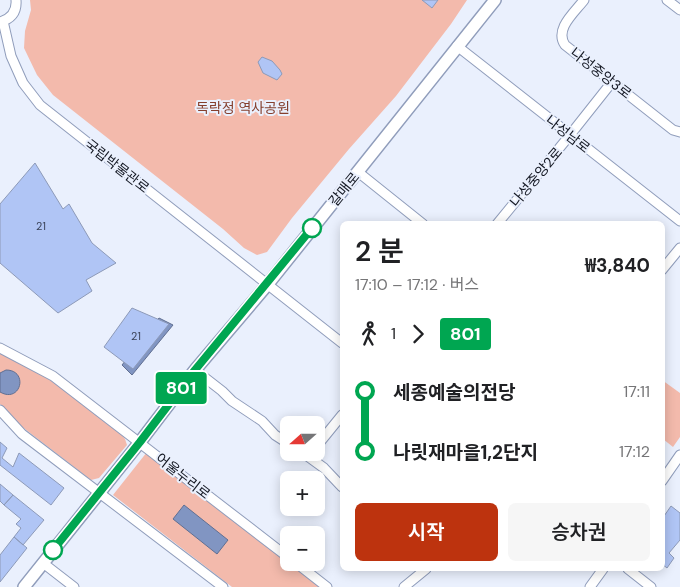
<!DOCTYPE html>
<html lang="ko">
<head>
<meta charset="utf-8">
<style>
  :root { --surface:#fff; --page:#f6f6f6; --text:#202124; --muted:#757577; --accent:#bd330e }
  body { margin:0; font-family:"DM Sans","Noto Sans KR",sans-serif; background:var(--page); color:var(--text); height:100vh; display:flex; flex-direction:column; font-size:19px; white-space:nowrap }
  * { box-sizing:border-box; margin:0 }
  p { font-size:16px; color:var(--muted) }
  .icon { flex:none; width:28px; height:28px; fill:none; stroke:currentColor; stroke-width:2; stroke-linecap:round; stroke-linejoin:round }
  .map { position:relative; flex:1; overflow:hidden }
  .drawer { position:absolute; left:340px; top:221px; width:325px; height:350px; display:flex; flex-direction:column; background:var(--surface); border-radius:8px; box-shadow:0 2px 12px #0003 }
  .drawer>* { flex:none }
  .badge { padding:0 10px; border-radius:4px; font-size:18px; line-height:32px }
  .needle { width:32px; rotate:249deg }
  .fabs { position:absolute; left:280px; top:416px; display:grid; gap:10px }
  .fabs a { display:grid; place-items:center; width:45px; height:45px; border-radius:8px; background:var(--surface); box-shadow:0 2px 12px #0003; font-size:25px }
  .map>.badge { position:absolute; translate:-50% -50%; box-shadow:0 0 0 2px #fff }
  .legs { display:flex; align-items:center; gap:8px; height:55px; padding:0 15px; font-size:16px }
  .legs p { margin-inline-start:auto }
  .head { display:flex; align-items:center; justify-content:space-between; height:85px; padding:0 15px }
  h1 { font-size:28px; font-weight:600; line-height:38px }
  .button { display:flex; gap:10px; margin-top:auto; padding:10px 15px }
  .button a { flex:1; height:58px; border-radius:8px; background:var(--accent); color:#fff; font-size:20px; font-weight:600; line-height:58px; text-align:center }
  .button a+a { background:var(--page); color:var(--text) }
  ul { padding:0 15px; list-style:none }
  li { display:flex; align-items:center; gap:18px; height:60px; font-size:19px }
  li i { display:grid; place-items:center; width:8px; height:100%; margin:0 6px; background:currentColor }
  li i::after { content:''; width:12px; height:12px; margin:-6px; border:4px solid; border-radius:50%; background:var(--surface) }
  li p { margin-inline-start:auto }
  li:first-child i { background:linear-gradient(#0000 50%,currentColor 0) }
  li:last-child i { background:linear-gradient(currentColor 50%,#0000 0) }
  .map>svg:first-child { display:block }
  .green { fill:#f3baac }
  .water { fill:#8195c2; stroke:#606f92 }
  .building { fill:#b0c5f5; stroke:#8d9ab8 }
  .lines { fill:none; stroke-linecap:round; stroke-linejoin:round }
  .minor-casing { stroke:#909dbb; stroke-width:11 }
  .major-casing { stroke:#909dbb; stroke-width:14 }
  .minor { stroke:#fff; stroke-width:9 }
  .major { stroke:#fff; stroke-width:11 }
  .line-1-casing { stroke:#fff; stroke-width:11 }
  .line-1 { stroke:#00a651; stroke-width:8 }
  .stop-1-dot { fill:#fff; stroke:#00a651; stroke-width:2.5 }
  .labels { text-anchor:middle; stroke-width:4; stroke-linejoin:round; paint-order:stroke }
  .number-label { font-size:11px; fill:#3a4257 }
  .street-label { font-size:14px; fill:#131722; stroke:#eaf0fd }
  .park-label { font-size:14px; fill:#853f2e; stroke:#eaf0fd }
</style>
</head>
<body>
<div class="map">
<svg width="680" height="587" viewBox="0 0 680 587">
  <rect width="100%" height="100%" fill="#eaf0fd"/>
  <!-- green -->
  <path class="green" d="M30 0H467L451 24 396 96 349 149 292 218 267 252 257 255 244 248 223 229 53 95 37 75 24 48 25 31 31 10Z
    M0 353 49 377 118 430 125 439 127 445 99 478 91 480 21 426 0 404Z
    M662 380 680 393V437L673 447 663 439Z
    M147 452 321 587H232L113 495Z"/>
  <!-- water -->
  <path class="water" d="M159 318 173 325 132 375 122 365Z
    M6 370C29 370 21 404 0 392V373Z
    M184 505 228 540 217 554 173 519Z"/>
  <!-- building -->
  <path class="building" d="M422 0H438L432 8Z
    M262 57 272 61 280 70 282 74 277 80 263 73 258 62Z
    M35 163 63 209 69 204 92 243 116 263 86 280 92 291 58 313 0 263V204Z
    M132 308 169 324 133 369 104 347Z
    M0 442 7 448 2 458 13 467 19 453 64 488 51 505 0 465Z
    M0 484 13 495 4 505 0 501Z
    M13 495 44 520 23 545 14 537 21 528 16 524 21 519 4 505Z
    M671 506 680 513V540L669 553 674 558 667 568 662 564V519Z
    M14 537 27 548 0 582V555Z"/>
  <g class="lines">
    <defs>
      <path id="minor" d="M584 0C575 12 554 29 565 45L673 130 680 132
        M667 0 680 10
        M3 21 11 56 23 83 40 105 342 343
        M0 22C11 19 17 12 16 0
        M457 46 680 221
        M358 172 423 224
        M497 224 570 135 612 82
        M662 270 680 248
        M0 348 53 376 289 558
        M195 370 222 391 232 401 262 421 275 435 289 444
        M0 410 22 434 223 587
        M316 447 342 415
        M302 452 324 468 342 487
        M662 481 680 455
        M295 562 327 587
        M43 563 74 587
        M628 569 651 587
        M404 587 426 569
        M590 587 603 569"/>
      <path id="major" d="M24 587 140 442 195 370 268 284 495 0"/>
    </defs>
    <!-- minor casing -->
    <use href="#minor" class="minor-casing"/>
    <!-- major casing -->
    <use href="#major" class="major-casing"/>
    <!-- minor -->
    <use href="#minor" class="minor"/>
    <!-- major -->
    <use href="#major" class="major"/>
  </g>
  <g class="lines">
    <defs>
      <path id="line-1" d="M53 550 140 442 195 370 312 228"/>
    </defs>
    <!-- line-1 casing -->
    <use href="#line-1" class="line-1-casing"/>
    <!-- line-1 -->
    <use href="#line-1" class="line-1"/>
  </g>
  <!-- markers -->
  <g class="stop-1-dot">
    <circle cx="312" cy="228" r="9"/>
    <circle cx="53" cy="550" r="9"/>
  </g>
  <g class="labels">
    <!-- number labels -->
    <g class="number-label">
      <text x="41" y="230">21</text>
      <text x="136" y="340">21</text>
    </g>
    <!-- street labels -->
    <g class="street-label">
      <text transform="translate(601 73) rotate(38)" y="5">나성중앙3로</text>
      <text transform="translate(568 134) rotate(38)" y="5">나성남로</text>
      <text transform="translate(117 166) rotate(38)" y="5">국립박물관로</text>
      <text transform="translate(536 177) rotate(-50)" y="5">나성중앙2로</text>
      <text transform="translate(344 189) rotate(-51)" y="5">갈매로</text>
      <text transform="translate(183 476) rotate(38)" y="5">어울누리로</text>
    </g>
    <!-- park labels -->
    <g class="park-label">
      <text x="243" y="113">독락정 역사공원</text>
    </g>
  </g>
</svg>
<div class="fabs">
<a><svg class="needle" viewBox="-14 -14 28 28"><path d="M0-13l5 13h-10z" fill="#e53935"/><path d="M0 13l5-13h-10z" fill="#757577"/></svg></a>
<a>+</a>
<a>−</a>
</div>
<b class="badge" style="left:181px;top:388px;background:#00a651;color:#fff">801</b>
<section class="drawer">
<div class="head"><div><h1>2 분</h1><p>17:10 – 17:12 · 버스</p></div><b>₩3,840</b></div>
<div class="legs"><svg class="icon" aria-label="walk" viewBox="0 0 24 24"><circle cx="13" cy="4" r="2"/><path d="M13 8l-2 6 4 7M11 14l-3 7M7 12l3-4h3l4 4"/></svg>1<svg class="icon" aria-label="forward" viewBox="0 0 24 24"><path d="M9 5l7 7-7 7"/></svg><b class="badge" style="background:#00a651;color:#fff">801</b></div>
<ul>
<li><i style="color:#00a651"></i><b>세종예술의전당</b><p>17:11</p></li>
<li><i style="color:#00a651"></i><b>나릿재마을1,2단지</b><p>17:12</p></li>
</ul>
<div class="button"><a>시작</a><a>승차권</a></div>
</section>
</div>
</body>
</html>
